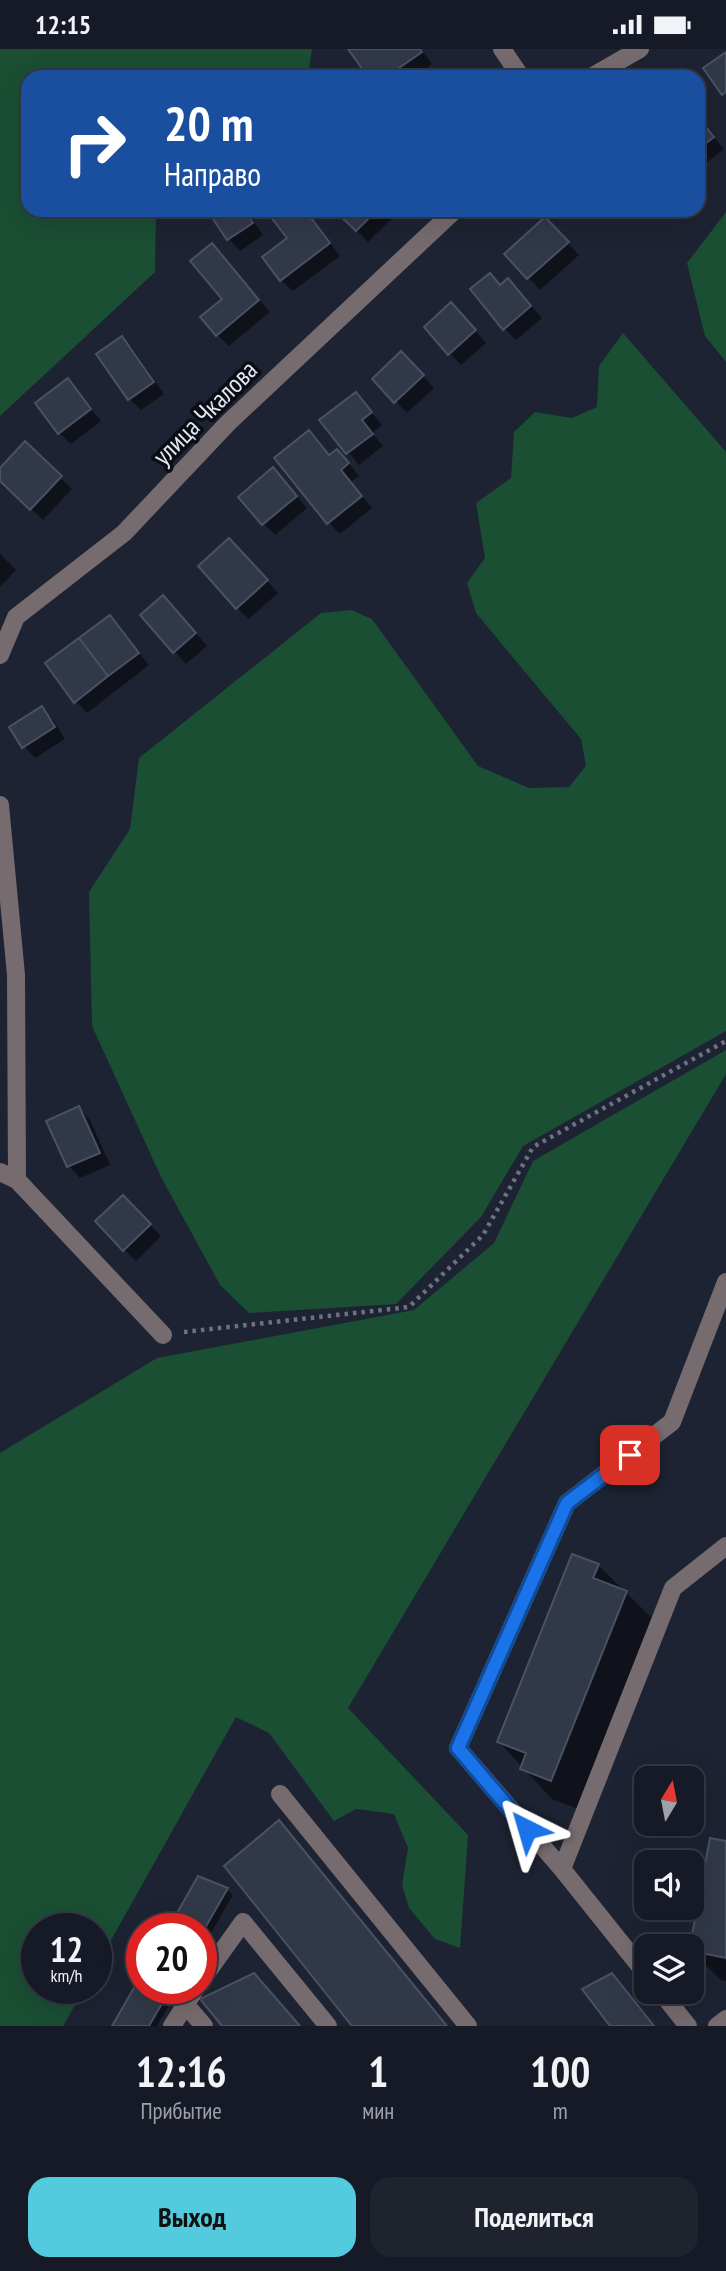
<!DOCTYPE html>
<html lang="ru">
<meta charset="utf-8">
<style>
body{margin:0;font-family:"PT Sans Narrow",sans-serif;background:#1f232e;color:#f1f3f6;height:100vh;display:flex;flex-direction:column;font-size:26px;white-space:nowrap}
*{box-sizing:border-box;margin:0}
p{font-size:23px;color:#9ea1a7}
.icon{flex:none;width:38px;height:38px;fill:none;stroke:currentColor;stroke-width:2;stroke-linecap:round;stroke-linejoin:round}
.map{position:relative;height:1977px;overflow:hidden}
.drawer{display:flex;flex-direction:column;background:#161a26;flex:1}
.drawer>*{flex:none}
.guide{position:absolute;left:21px;top:21px;width:684px;height:147px;border-radius:21px;box-shadow:0 7px 28px #0002,0 0 0 2px #353843;background:#1a4fa0;color:#fff;overflow:hidden}
.needle{width:46px;rotate:10deg}
.tools{position:absolute;left:634px;top:1717px;display:grid;gap:14px}
.tools a{display:grid;place-items:center;width:70px;height:70px;border-radius:14px;background:#161a26;box-shadow:0 7px 28px #0002,0 0 0 2px #353843;font-size:35px}
.speed{position:absolute;left:21px;top:1864px;display:flex;gap:14px;font-size:35px;font-weight:700;text-align:center}
.speed>*{display:grid;place-content:center;width:91px;height:91px;border-radius:50%;background:#161a26;box-shadow:0 7px 28px #0002,0 0 0 2px #353843;line-height:1}
.speed small{font-size:18px;font-weight:400}
.speed .limit{border:10px solid #d22;background:#fff;color:#111}
.pin{position:absolute;display:grid;place-items:center;width:60px;height:60px;color:#fff;margin:-30px;border-radius:14px;box-shadow:0 4px 10px #0006}
.me{position:absolute;width:77px;margin:-38px;rotate:320deg;stroke-linejoin:round;filter:drop-shadow(0 0 5px #0008)}
.turn{display:flex;align-items:center;gap:24px;height:147px;padding:0 28px;font-size:32px}
.turn .icon{width:91px;height:91px;stroke-width:2.5}
.turn b{display:block;font-size:49px;line-height:60px}
.eta{display:flex;justify-content:space-evenly;align-items:center;height:119px;text-align:center}
.eta b{font-size:42px;font-weight:800;line-height:49px}
.button{display:flex;gap:14px;margin-top:auto;padding:14px 28px}
.button a{flex:1;height:80px;border-radius:21px;background:#54cade;color:#111;font-size:28px;font-weight:800;line-height:80px;text-align:center}
.button a+a{background:#1f232e;color:#f1f3f6}
.status{display:flex;justify-content:space-between;align-items:center;height:49px;padding:0 35px;background:#161a26;direction:ltr}
.status svg{height:19px;fill:currentColor}
.map>svg:first-child{display:block}
.green{fill:#1a4f34}
.shadow{fill:#0007}
.building{fill:#313848;stroke:#4a5163;stroke-width:2}
.lines{fill:none;stroke-linecap:round;stroke-linejoin:round}
.path{stroke:#6c727f;stroke-width:4.5;stroke-dasharray:3.5 5;stroke-linecap:butt}
.minor{stroke:#766b6e;stroke-width:18}
.route-casing{stroke:#114b97;stroke-width:18}
.route{stroke:#1a73e8;stroke-width:12}
.labels{text-anchor:middle;stroke-width:7;stroke-linejoin:round;paint-order:stroke}
.street-label{font-size:26px;fill:#e3e8f2;stroke:#0a0d13}
</style>
<div class="status"><b>12:15</b><svg viewBox="0 0 49 12"><path d="M0 12V9h3v3zM5 12V6h3v6zM10 12V3h3v9zM15 12V0h3v12zM26 1h20v11H26zM47 4h2v5h-2z"/></svg></div>
<div class="map">
<svg width="726" height="1977" viewBox="0 0 726 1977">
<rect width="100%" height="100%" fill="#1d2332"/>
<path class="green" d="M0,0H312L308,28H202L196,25L192,28H28V161H156L155,223L0,367Z
M726,163V313L705,287L687,214Z
M623,284L726,403V982L523,1097L481,1168L396,1255L249,1264L220,1236L161,1128L92,977L89,843L130,780L139,709L321,564L351,561L372,570L478,717L529,739L569,738L586,717L581,690L476,564L467,534L485,509L476,454L511,429L514,383L535,363L572,369L597,358L599,317Z
M726,1001V1025L348,1659L468,1786L460,1899L435,1890L409,1859L402,1836L408,1799L394,1765L356,1760L334,1772L269,1684L236,1668L96,1918V1880H37V1939H85L63,1977H0V1404L157,1309L414,1261L494,1194L533,1112Z"/>
<path class="shadow" d="M350,0H421L432,15L414,28H370Z
M698,59L705,68L700,72L724,100L698,120Z
M209,161H246L263,186L240,202L229,190Z
M281,161H305L340,207L293,242L281,231L290,189Z
M336,161H400L368,193Z
M603,161H623L612,170Z
M557,182L579,206L540,241L507,205Z
M223,208L270,263L229,297L217,286L224,250Z
M508,231L542,269L516,291L504,279L501,237Z
M463,267L486,294L461,316L426,278Z
M122,289L133,300L164,345L141,361L130,350Z
M413,316L434,339L407,364L374,330Z
M68,332L101,372L71,395L59,384Z
M356,345L382,376L372,384L383,397L359,416L322,371Z
M308,383L330,407L348,413L359,427L351,433L372,459L340,485L328,473Z
M25,395L72,440L43,471L0,430V422Z
M284,432L307,459L275,486L264,475Z
M241,502L278,544L249,570L237,559Z
M0,505L16,521L0,538Z
M175,560L207,597L186,615L142,566Z
M110,568L149,616L87,664L76,653Z
M42,660L53,671L65,690L35,709L24,697Z
M79,1059L90,1071L110,1116L80,1129L69,1117L48,1072Z
M123,1148L161,1187L136,1212L97,1173Z
M598,1516L656,1573L581,1761L552,1750L499,1693Z
M726,1794V1932L721,1931L691,1902Z
M199,1829L227,1841L233,1846L201,1901Z
M142,1939H179L157,1977H114Z"/>
<path class="building" d="M348,0H420L422,3L386,28H368Z
M726,3V43L722,46L703,19Z
M698,68L714,88L698,100Z
M207,161H244L253,174L227,191Z
M278,161H305L330,194L280,232L262,208L287,189L270,167Z
M334,161H377L356,182Z
M545,168L569,193L527,230L504,205Z
M212,194L259,251L216,287L200,268L222,250L190,212Z
M490,224L500,236L508,229L531,257L503,281L470,240Z
M451,253L476,281L448,306L424,278Z
M122,287L154,333L128,351L96,305Z
M401,302L424,326L394,354L372,330Z
M68,329L91,360L58,385L35,354Z
M356,343L372,363L362,371L373,385L346,405L319,371Z
M309,381L329,406L337,400L349,414L341,421L362,447L327,475L274,409Z
M25,392L62,427L30,461L0,432V419Z
M273,418L297,447L262,476L238,448Z
M229,489L268,531L236,560L198,517Z
M163,546L196,584L173,604L140,566Z
M110,566L139,604L108,627L79,589Z
M79,589L108,627L74,654L45,614Z
M42,657L55,678L22,699L9,678Z
M79,1057L100,1104L67,1118L46,1072Z
M123,1146L151,1175L123,1202L95,1172Z
M572,1505L599,1515L593,1529L627,1542L551,1732L520,1720L526,1704L497,1693Z
M279,1771L447,1977H352L224,1817Z
M710,1789L726,1792V1909L691,1902L690,1897Z
M198,1827L228,1839L201,1886V1880H168Z
M254,1924L300,1977H222L200,1950Z
M612,1924L654,1977H610L582,1940Z
M142,1925V1939H171L149,1977H112Z"/>
<g class="lines">
<path class="path" d="M184,1283L409,1258L483,1186L533,1098L726,992"/>
<path class="minor" d="M502,0L521,28
M591,28L640,0
M0,606L16,568L124,484L228,374L455,161
M0,756L16,926L17,1131
M0,1123L17,1131L163,1286
M280,1745L468,1977
M562,1820L673,1539L726,1497
M646,1925L562,1820L458,1699L567,1454L672,1373L726,1233
M201,1932L243,1873L328,1977
M660,1942L688,1977
M185,1955L204,1977
M172,1977L196,1939
M717,1977L726,1970"/>
</g>
<g class="lines">
<g class="route-casing">
<path id="route" d="M527,1780L458,1699L567,1454L630,1406"/>
</g>
<use href="#route" class="route"/>
</g>
<g class="labels">
<g class="street-label">
<text transform="translate(205 364) rotate(-45)" y="9">улица Чкалова</text>
</g>
</g>
</svg>
<div class="tools">
<a><svg class="needle" viewBox="-14 -14 28 28"><path d="M0-13l5 13h-10z" fill="#e53935"/><path d="M0 13l5-13h-10z" fill="#9ea1a7"/></svg></a>
<a><svg class="icon" aria-label="sound" viewBox="0 0 24 24"><path d="M4 9h4l5-4v14l-5-4H4zM17 9q2 3 0 6"/></svg></a>
<a><svg class="icon" aria-label="layers" viewBox="0 0 24 24"><path d="M12 4l9 5-9 5-9-5zM3 14l9 5 9-5"/></svg></a>
</div>
<div class="speed"><div>12<small>km/h</small></div><div class="limit">20</div></div>
<div class="pin" style="left:630px;top:1406px;background:#d93025"><svg class="icon" aria-label="arrive" viewBox="0 0 24 24"><path d="M6 21V4h12l-3 4 3 4H6"/></svg></div>
<svg class="me" style="left:527px;top:1780px" viewBox="-20 -20 40 40"><path d="M0-17L14 15 0 8-14 15z" fill="#1a73e8" stroke="#fff" stroke-width="4"/></svg>
<div class="guide">
<div class="turn"><svg class="icon" aria-label="right" viewBox="0 0 24 24"><path d="M7 20v-9h11M14 6l5 5-5 5"/></svg><div><b>20 m</b>Направо</div></div>
</div>
</div>
<section class="drawer">
<div class="eta">
<div><b>12:16</b><p>Прибытие</p></div>
<div><b>1</b><p>мин</p></div>
<div><b>100</b><p>m</p></div>
</div>
<div class="button"><a>Выход</a><a>Поделиться</a></div>
</section>
